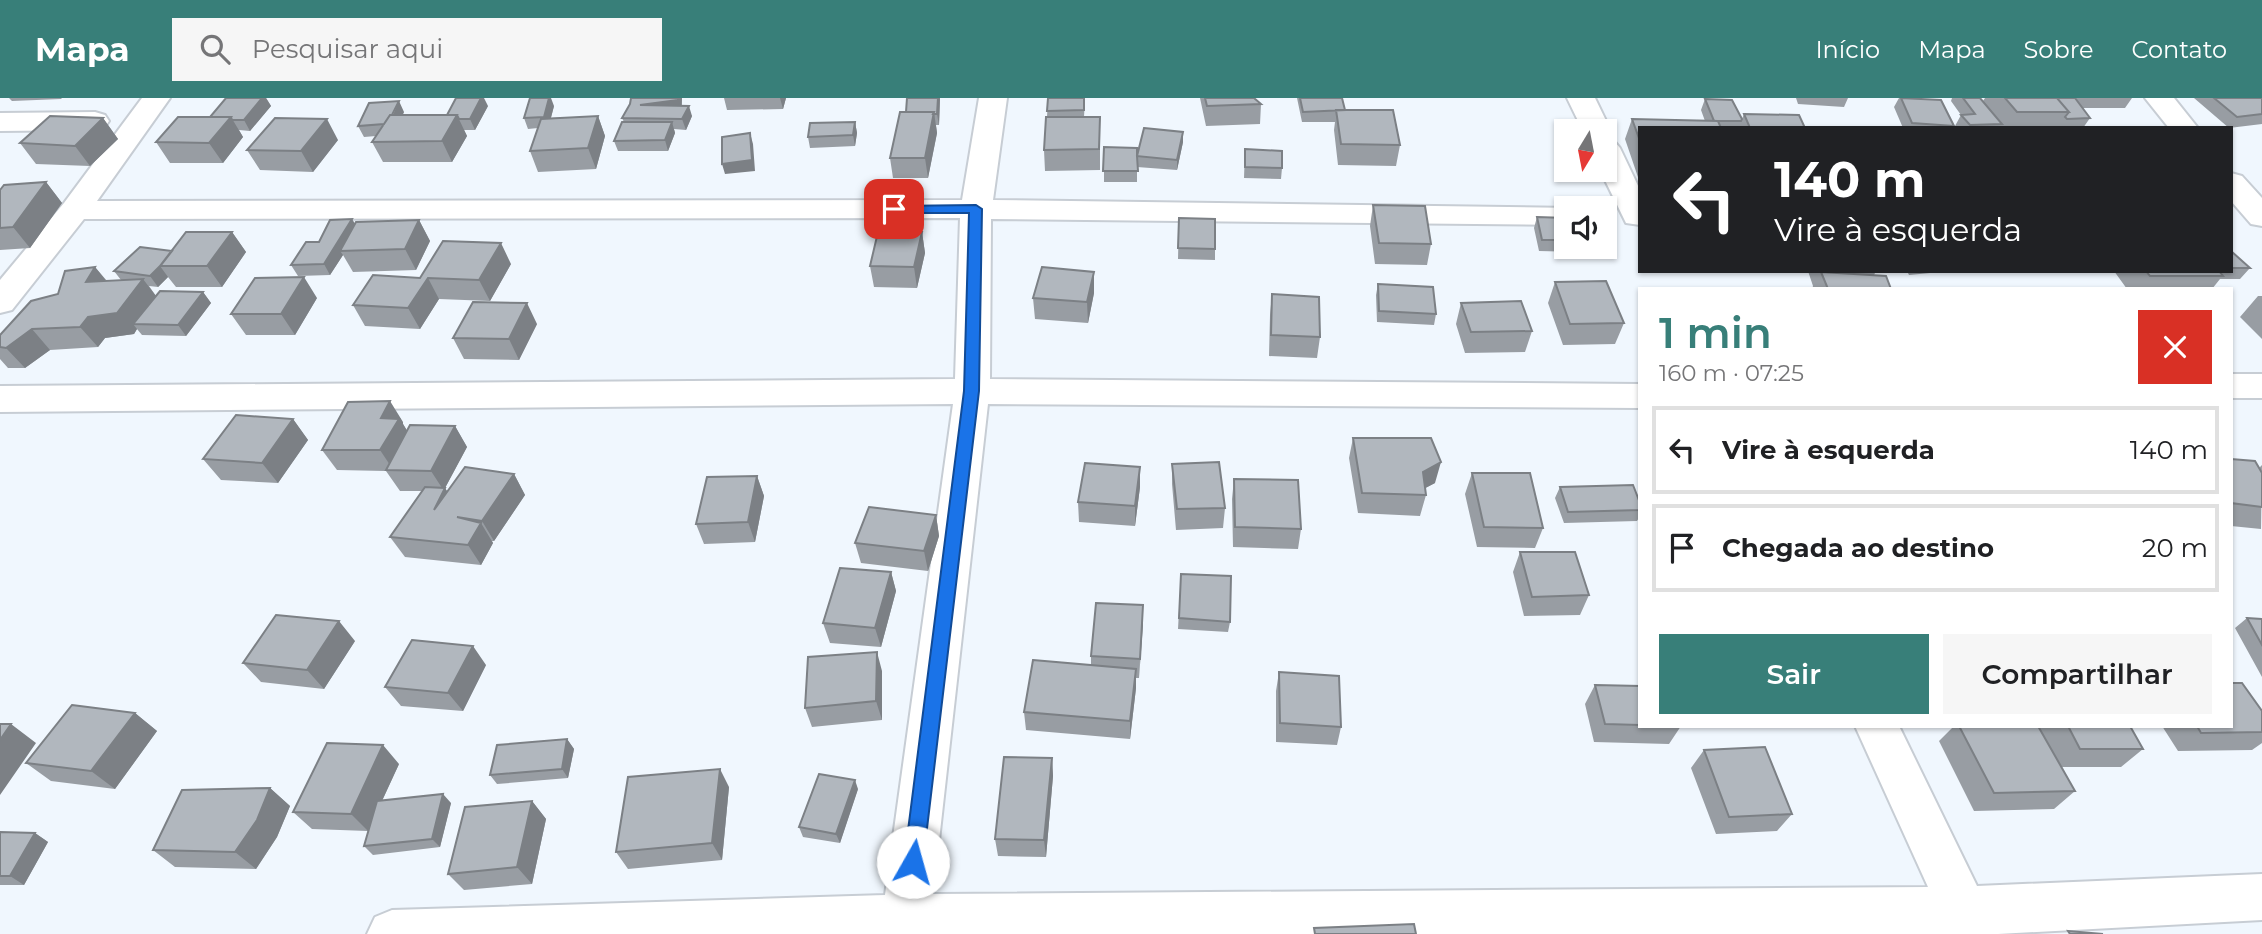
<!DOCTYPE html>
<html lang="pt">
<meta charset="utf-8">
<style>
body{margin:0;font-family:Montserrat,sans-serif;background:#f6f6f6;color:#202124;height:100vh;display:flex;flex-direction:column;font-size:26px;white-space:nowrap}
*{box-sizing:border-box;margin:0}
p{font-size:23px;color:#757577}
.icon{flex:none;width:38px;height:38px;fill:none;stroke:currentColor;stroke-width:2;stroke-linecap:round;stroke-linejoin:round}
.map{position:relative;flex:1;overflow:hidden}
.sheet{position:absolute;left:1638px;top:189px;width:595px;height:441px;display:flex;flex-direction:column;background:#fff;border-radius:0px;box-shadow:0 2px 5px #0004}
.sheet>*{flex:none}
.top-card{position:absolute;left:1638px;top:28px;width:595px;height:147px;border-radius:0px;box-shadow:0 2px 5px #0004;background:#202124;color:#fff;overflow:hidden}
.needle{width:46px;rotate:190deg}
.controls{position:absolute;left:1554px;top:21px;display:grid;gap:14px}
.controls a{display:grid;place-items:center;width:63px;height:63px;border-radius:0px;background:#fff;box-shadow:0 2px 5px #0004;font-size:35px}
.pin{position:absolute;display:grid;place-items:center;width:60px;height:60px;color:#fff;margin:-30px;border-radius:14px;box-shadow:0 4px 10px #0006}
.me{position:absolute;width:77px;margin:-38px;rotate:7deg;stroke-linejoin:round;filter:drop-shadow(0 0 5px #0008)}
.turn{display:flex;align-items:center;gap:24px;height:147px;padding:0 21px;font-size:32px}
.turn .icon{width:91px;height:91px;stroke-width:2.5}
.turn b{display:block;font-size:49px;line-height:60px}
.round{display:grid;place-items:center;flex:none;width:74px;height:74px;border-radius:0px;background:#f6f6f6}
.overview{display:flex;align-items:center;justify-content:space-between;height:119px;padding:0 21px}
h1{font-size:42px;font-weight:600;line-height:52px;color:#387f79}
.cta{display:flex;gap:14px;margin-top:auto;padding:14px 21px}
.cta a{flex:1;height:80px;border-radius:0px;background:#387f79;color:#fff;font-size:28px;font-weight:600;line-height:80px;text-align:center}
.cta a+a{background:#f6f6f6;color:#202124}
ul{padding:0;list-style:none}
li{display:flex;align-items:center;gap:21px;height:88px;margin:0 14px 10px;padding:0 7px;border:4px solid #e0e0e0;border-radius:0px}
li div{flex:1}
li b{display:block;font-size:26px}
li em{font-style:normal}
header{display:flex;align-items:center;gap:42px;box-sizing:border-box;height:98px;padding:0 35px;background:#387f79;color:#fff}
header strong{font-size:33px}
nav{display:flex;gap:38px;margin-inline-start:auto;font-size:24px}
.search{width:490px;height:63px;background:#f6f6f6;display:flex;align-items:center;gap:18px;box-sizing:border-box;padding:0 24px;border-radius:0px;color:#757577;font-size:26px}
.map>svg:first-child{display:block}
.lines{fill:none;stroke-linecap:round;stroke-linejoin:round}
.minor-casing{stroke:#c7cdd4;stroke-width:4}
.minor{fill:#fff;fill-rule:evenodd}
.wall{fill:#989da3}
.shaded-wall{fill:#7c8085}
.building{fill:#b1b7be;stroke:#7c8085;stroke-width:2}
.route{fill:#1a73e8;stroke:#114b97;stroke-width:2}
</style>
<header>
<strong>Mapa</strong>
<div class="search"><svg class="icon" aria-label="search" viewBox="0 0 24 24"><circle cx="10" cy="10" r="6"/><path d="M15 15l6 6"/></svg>Pesquisar aqui</div>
<nav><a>Início</a><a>Mapa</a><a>Sobre</a><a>Contato</a></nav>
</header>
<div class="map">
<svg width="2262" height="836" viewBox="0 0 2262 836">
<rect width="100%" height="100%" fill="#f0f7fe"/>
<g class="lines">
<g class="minor-casing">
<path id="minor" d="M142,0H170L97,103L962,102L979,0H1007L993,102L1573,110H1566V127L991,121L990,281L1640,286V310L988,306L933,796L1928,789L1855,628H1899L1977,788L2262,776V822L1998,836H367L375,819L392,812L885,797L953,306L0,314V288L955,281L960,120L84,121L12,212L0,215V182L64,105Z
M1567,0H1595L1611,33L1607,39L1605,40V33H1583Z
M2145,0H2174L2198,30H2169Z
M95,14L105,17L109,23L105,29L95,32L0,33V15Z
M1605,41L1615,44L1620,50L1640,92V127L1626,125L1600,72H1605Z
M2231,75L2242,78L2262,100V128L2251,126L2231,103Z
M2231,276H2262V300H2231Z"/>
</g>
<use href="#minor" class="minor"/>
</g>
<path class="wall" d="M9,0H62L61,1L12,3Z
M226,0H266L271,8L250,33L239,32L243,39L223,65H170L156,44L210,19Z
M631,0H682V8L692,18L686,32L674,31L675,35L668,53H618L614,43L624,24L622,20L630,6Z
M724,0H786L783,11L727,12Z
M940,0L939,27H936L937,35L928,80H893L890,60L906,14Z
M1048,0H1085L1084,19H1100V72L1045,73L1044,52L1047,19Z
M1200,0H1254L1261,6L1260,26L1206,28Z
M1297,0H1342L1345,12L1400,47L1396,68L1338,67L1334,32L1335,24H1302Z
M1796,0H1848L1844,9L1798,6Z
M1899,0H1919L1954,28L1953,30H1903L1894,9Z
M1952,0H1980L1983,3L1985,0H2132L2125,10H2082L2090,20L2083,30H1956L1955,28L1961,17L1951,3Z
M2194,0H2262V26L2229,30Z
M1705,1L1742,21L1744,16L1805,30H1640V85L1625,41L1632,21L1705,23L1701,12Z
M488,8L475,32H464L467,38L452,64H383L372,44L376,38L364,39L358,28L404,14L402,17H447Z
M554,8L551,20L598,18L605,38L596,71L538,74L530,53L538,30L528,31L524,20Z
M103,20L118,41L90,68L36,66L20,45Z
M855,24L857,35L855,48L810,50L808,39Z
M1183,34V44L1177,72L1137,69V84H1104V49L1137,58Z
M338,42L313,74L260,72L247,52Z
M1245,51L1282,70L1281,81L1244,80Z
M46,84L62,105L30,150L0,152V92Z
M1373,107L1431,146L1427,167L1375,166L1370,128Z
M1537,119L1566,120V149H1581L1579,154L1539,153L1534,130Z
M1179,120L1215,151V162L1178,161Z
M419,122L430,143L416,172L353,174L343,157L330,177L298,178L291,167L319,144L355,126Z
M232,134L246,154L222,189H176L168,179L158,189L149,188L156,198L203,194L211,205L186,238L142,237L137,231L134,236L105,240L98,249L50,252L25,270H8L0,261V237L95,169L107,183L121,182L114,173L172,153Z
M922,134L925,155L917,190L874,189L870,168Z
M2231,153L2250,170L2240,181H2220L2212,191H2127L2114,173H2231Z
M511,166L490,203L439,201L420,231L365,228L353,207L420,180Z
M1808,173H1876L1874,177L1891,191H1812L1813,188Z
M1907,173H1931L1930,175L1909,177Z
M1094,174V195L1088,225L1035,221L1033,200Z
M1555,184L1624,225L1615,246L1563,247L1548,205Z
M1378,186L1436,216L1434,227L1377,224L1376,197Z
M1272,196L1320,239L1317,260L1269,258L1270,217Z
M2258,198H2262V241L2240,219Z
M317,200L295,237H246L231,216Z
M1461,205L1532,233L1525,254L1465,255L1456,226Z
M537,226L519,262L464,261L453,240Z
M293,321L308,342L278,385L221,382L203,361Z
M403,324V326L407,333L455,328L467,349L445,390L447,393L514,376L525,397L494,443H492L493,445L481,467L405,459L390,439L422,393H400L386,373L337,372L322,352Z
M1353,340L1435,385L1425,390L1426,397L1420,418L1358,415L1349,360Z
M2231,361L2259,370L2262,367L2261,431L2231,428Z
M1172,366L1225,410L1223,430L1176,432L1172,386Z
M1472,375L1543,430L1535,450L1477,449L1465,396Z
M757,378L764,398L755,444L704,446L696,426Z
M1234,381L1301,431L1298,451L1233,449L1232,401Z
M1140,389L1135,428L1079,424L1078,404Z
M1560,389L1640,405V418L1637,423L1564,425L1555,400Z
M936,417L939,438L928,473L861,465L855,445Z
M1520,454L1589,497L1580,517L1524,518L1513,474Z
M891,474L896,493L881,549L830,545L823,525Z
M1181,476L1230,524L1228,534L1178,531Z
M1143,507L1139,580H1136V590L1130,641L1026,632L1024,614L1091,567V558Z
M2247,520L2262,521V579L2235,530Z
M355,543L324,591L261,584L243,565Z
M486,567L463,613L401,608L385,589Z
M882,573V622L812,629L805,610Z
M1279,574L1341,629L1337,647L1276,644V593Z
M1595,587L1640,588V628H1681L1669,646L1594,644L1585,606Z
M2262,613V645L2252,652L2178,653L2162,628H2231Z
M135,615L157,633L115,691L51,683L26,665Z
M1954,628H2130L2143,651L2121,669H2061L2075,693L2054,711L1974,713L1939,643Z
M567,641L574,651L568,680L497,686L490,677Z
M1704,652L1792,716L1777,733L1716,736L1691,670Z
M1052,660L1053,678L1046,759L998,758L995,741Z
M399,666L382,703L451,705L440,749L373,757L364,748L368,733L312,731L293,714Z
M729,689L722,762L628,771L616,754Z
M270,690L290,708L277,739L256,771L175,769L153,752Z
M858,691L840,745L803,739L799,729Z
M532,703L546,721L532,786L464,792L448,776Z
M0,734L35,735L48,744L24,787H0Z"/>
<path class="shaded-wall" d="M262,0H266L271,8L250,33L244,22Z
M481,0H484L488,8L475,32L470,21Z
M549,0H551L554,8L548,30L544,19Z
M678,0H682L681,13L640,7Z
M780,0H786L783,11Z
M938,0H940L939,27L937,16Z
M399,3L404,14L394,37L389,26Z
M689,8L692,18L686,32L682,21Z
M934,14L937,35L928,80L925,60Z
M457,17L467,38L452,64L442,43Z
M598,18L605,38L596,71L588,50Z
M231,19L243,39L223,65L209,45Z
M103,20L118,41L90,68L75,48Z
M327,21L338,42L313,74L301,53Z
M672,24L675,35L668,53L665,42Z
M855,24L857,35L855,48L853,37Z
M1183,34V44L1177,72V62Z
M750,35L753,46L755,73L725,76L722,66Z
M46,84L62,105L30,150L13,129Z
M352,121L359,132L340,153L343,157L330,177L324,166Z
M419,122L430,143L416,172L405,151Z
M232,134L246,154L222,189L207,168Z
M922,134L925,155L917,190L914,169Z
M501,145L511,166L490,203L479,182Z
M176,153L160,168L168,179L158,189L150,178Z
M95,169L112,190L86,184Z
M1094,174V195L1088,225L1087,204Z
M304,179L317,200L295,237L281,216Z
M428,180L439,201L420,231L408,210Z
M143,181L159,202L133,226L137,231L134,236L105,240L98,249L80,229L88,219Z
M203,194L211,205L186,238L178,227Z
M527,205L537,226L519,262L509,241Z
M32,231L50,252L25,270L6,250Z
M390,303L403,324V326L413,342L394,373L380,352L381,320Z
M293,321L308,342L278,385L262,365Z
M455,328L467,349L445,390L458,411L434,412L444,393L431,373Z
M1441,364L1435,385L1418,394L1423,374Z
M1140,369V389L1135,428V408Z
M514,376L525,397L494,443L482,423Z
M757,378L764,398L755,444L748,424Z
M936,417L939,438L928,473L924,453Z
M481,425L493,445L481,467L468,447Z
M891,474L896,493L881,549L875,530Z
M1143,507V527L1139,580L1140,561Z
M339,523L355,543L324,591L307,572Z
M473,548L486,567L463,613L448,595Z
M877,554L882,573V622L876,603Z
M1136,571V590L1130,641V623Z
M135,615L157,633L115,691L91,673Z
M11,626L36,645L0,697V642Z
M567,641L574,651L568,680L562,671Z
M383,647L399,666L368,733L351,716Z
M1052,660L1053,678L1046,759L1044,742Z
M720,671L729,689L722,762L712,745Z
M855,682L858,691L840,745L836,736Z
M270,690L290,708L277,739L256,771L235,754Z
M443,696L451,705L440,749L432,741Z
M532,703L546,721L532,786L517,769Z
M35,735L48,744L24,787L10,778Z"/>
<path class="building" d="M226,0H262L244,22H232L231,19H210Z
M456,0H481L470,21H459L457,17H447Z
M530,0H549L544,19L524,20Z
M631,0H678V2L640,7L689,8L682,21L622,20L630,6Z
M907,0H938L937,16H933L934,14H906Z
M1048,0H1084V12L1047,13Z
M1205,0H1254L1261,6L1207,8Z
M1300,0H1342L1345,12L1303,14Z
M1901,0L1941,2L1954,28L1912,25Z
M1963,0H1980L2002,26L1970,27L1961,17L1975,16Z
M2005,0H2057L2069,14H2017Z
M2057,0H2075L2090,20L2067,21L2065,19L2069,14Z
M2214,0H2262V16L2237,19Z
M1705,1L1732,2L1742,21L1741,23H1714Z
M399,3L392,17H390L384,26L358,28L369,5Z
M1336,12H1393L1400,47L1341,46Z
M900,14H934L925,60H890Z
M1744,16L1799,17L1805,30H1750Z
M390,17H457L442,43L372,44Z
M50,18L103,20L75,48L20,45Z
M598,18L588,50L530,53L541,21Z
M178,19H231L209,45L156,44Z
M1046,19H1100L1099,51L1044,52Z
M275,20L327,21L301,53L247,52Z
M1632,21L1718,23L1721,30H1640V43Z
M622,24H672L665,42L614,43Z
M855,24L853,37L808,39L810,25Z
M1144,30L1183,34L1177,62L1137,58L1138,73H1103L1104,49L1137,50V58Z
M750,35L752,62L722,66V39Z
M1245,51L1282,53V70L1245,69Z
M46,84L13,129L0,130V92L4,87Z
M1373,107L1425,108L1431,146L1379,145Z
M1537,119L1566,120V142H1542Z
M1179,120L1215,121V151L1178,150Z
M352,121L324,166L291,167L306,144H319L330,122Z
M419,122L405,151L340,153L356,124Z
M186,134H232L207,168H160Z
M878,134H922L914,169L870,168Z
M443,143L501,145L479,182L428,180L408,210L353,207L373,177L420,180Z
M140,149L172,153L161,167L150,178L114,173Z
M2231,153L2250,170H2231Z
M95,169L86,184L143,181L117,215L88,219L80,229L32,231L6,250L0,249V237L31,203L58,196L65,173Z
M1042,169L1094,174L1087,204L1033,200Z
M2146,173H2219L2223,178H2150Z
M1821,174L1886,178L1891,191H1828Z
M304,179L281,216H231L255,180Z
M1606,183L1624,225L1570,226L1555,184Z
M1378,186L1433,189L1436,216L1379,213Z
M160,193L203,194L178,227L133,226Z
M1272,196L1319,199L1320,239L1271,237Z
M1521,203L1532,233L1471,234L1461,205Z
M473,204L527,205L509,241L453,240Z
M390,303L381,320L399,321L380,352H322L348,304Z
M236,317L293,321L262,365L203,361Z
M410,327L455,328L431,373L386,372Z
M1353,340H1431L1441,364L1423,374L1426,397L1362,395Z
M2231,361L2255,363L2262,375V409L2231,405Z
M1219,364L1225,410L1177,411L1172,366Z
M1085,365L1140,369L1135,408L1078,404Z
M465,369L514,376L482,423L457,419L481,425L468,447L390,439L425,389L445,390L434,412Z
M1472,375H1530L1543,430L1484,429Z
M757,378L748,424L696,426L707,379Z
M1234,381L1298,382L1301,431L1235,429Z
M1633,387L1640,405V412L1568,414L1560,389Z
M869,409L936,417L924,453L855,445Z
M1520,454H1575L1589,497L1532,499Z
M840,470L891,474L875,530L823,525Z
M1181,476L1231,478L1230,524L1179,520Z
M1096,505L1143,507L1140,561L1091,558Z
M276,517L339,523L307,572L243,565Z
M2247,520L2262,521V547Z
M412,542L473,548L448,595L385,589Z
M877,554L876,603L805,610L808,559Z
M1033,562L1136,571L1130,623L1024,614Z
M1279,574L1339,578L1341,629L1280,625Z
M2231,585H2242L2262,613V634L2201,635L2197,628H2231Z
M1595,587L1640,588V627L1605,626Z
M72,607L135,615L91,673L26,665Z
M0,626H11L0,642Z
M1959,628H2038L2075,693L1994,695Z
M2068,628H2130L2143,651H2080Z
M567,641L562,671L490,677L497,647Z
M327,645L383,647L351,716L293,714Z
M1765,649L1792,716L1729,719L1704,652Z
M1004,659L1052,660L1044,742L995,741Z
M720,671L712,745L616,754L628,679Z
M819,676L855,682L836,736L799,729Z
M270,690L257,722L235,754L153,752L182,692Z
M443,696L432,741L364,748L377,703Z
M532,703L517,769L448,776L465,709Z
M0,734L35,735L10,778H0Z
M1414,826L1416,836H1315L1314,830Z
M2068,833L2103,836H2070Z"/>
<path class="route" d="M976,107L982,111L979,293L923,764L920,771L913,773L906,771L904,764L964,293L969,115H894L888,111L894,108Z"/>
</svg>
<div class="controls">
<a><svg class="needle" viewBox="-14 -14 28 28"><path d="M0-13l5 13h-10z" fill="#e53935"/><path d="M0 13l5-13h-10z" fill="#757577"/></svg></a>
<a><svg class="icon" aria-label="sound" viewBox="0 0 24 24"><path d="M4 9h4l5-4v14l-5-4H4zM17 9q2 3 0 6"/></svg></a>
</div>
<div class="pin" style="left:894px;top:111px;background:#d93025"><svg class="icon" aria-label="arrive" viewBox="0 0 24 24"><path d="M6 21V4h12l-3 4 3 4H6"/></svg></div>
<svg class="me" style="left:913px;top:764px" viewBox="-20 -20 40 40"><circle r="19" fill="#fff"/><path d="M0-13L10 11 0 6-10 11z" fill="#1a73e8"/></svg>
<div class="top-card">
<div class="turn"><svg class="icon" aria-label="left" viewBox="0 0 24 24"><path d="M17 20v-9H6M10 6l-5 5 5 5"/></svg><div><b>140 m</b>Vire à esquerda</div></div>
</div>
<section class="sheet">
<div class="overview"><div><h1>1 min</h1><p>160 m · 07:25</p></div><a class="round" style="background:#d93025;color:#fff"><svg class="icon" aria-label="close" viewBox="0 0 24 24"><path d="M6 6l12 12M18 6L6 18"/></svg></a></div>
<ul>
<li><svg class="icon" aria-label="left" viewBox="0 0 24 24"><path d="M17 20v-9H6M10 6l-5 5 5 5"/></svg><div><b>Vire à esquerda</b></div><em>140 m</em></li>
<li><svg class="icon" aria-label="arrive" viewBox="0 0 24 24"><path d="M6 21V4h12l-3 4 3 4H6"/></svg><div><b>Chegada ao destino</b></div><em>20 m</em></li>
</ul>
<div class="cta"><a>Sair</a><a>Compartilhar</a></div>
</section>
</div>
